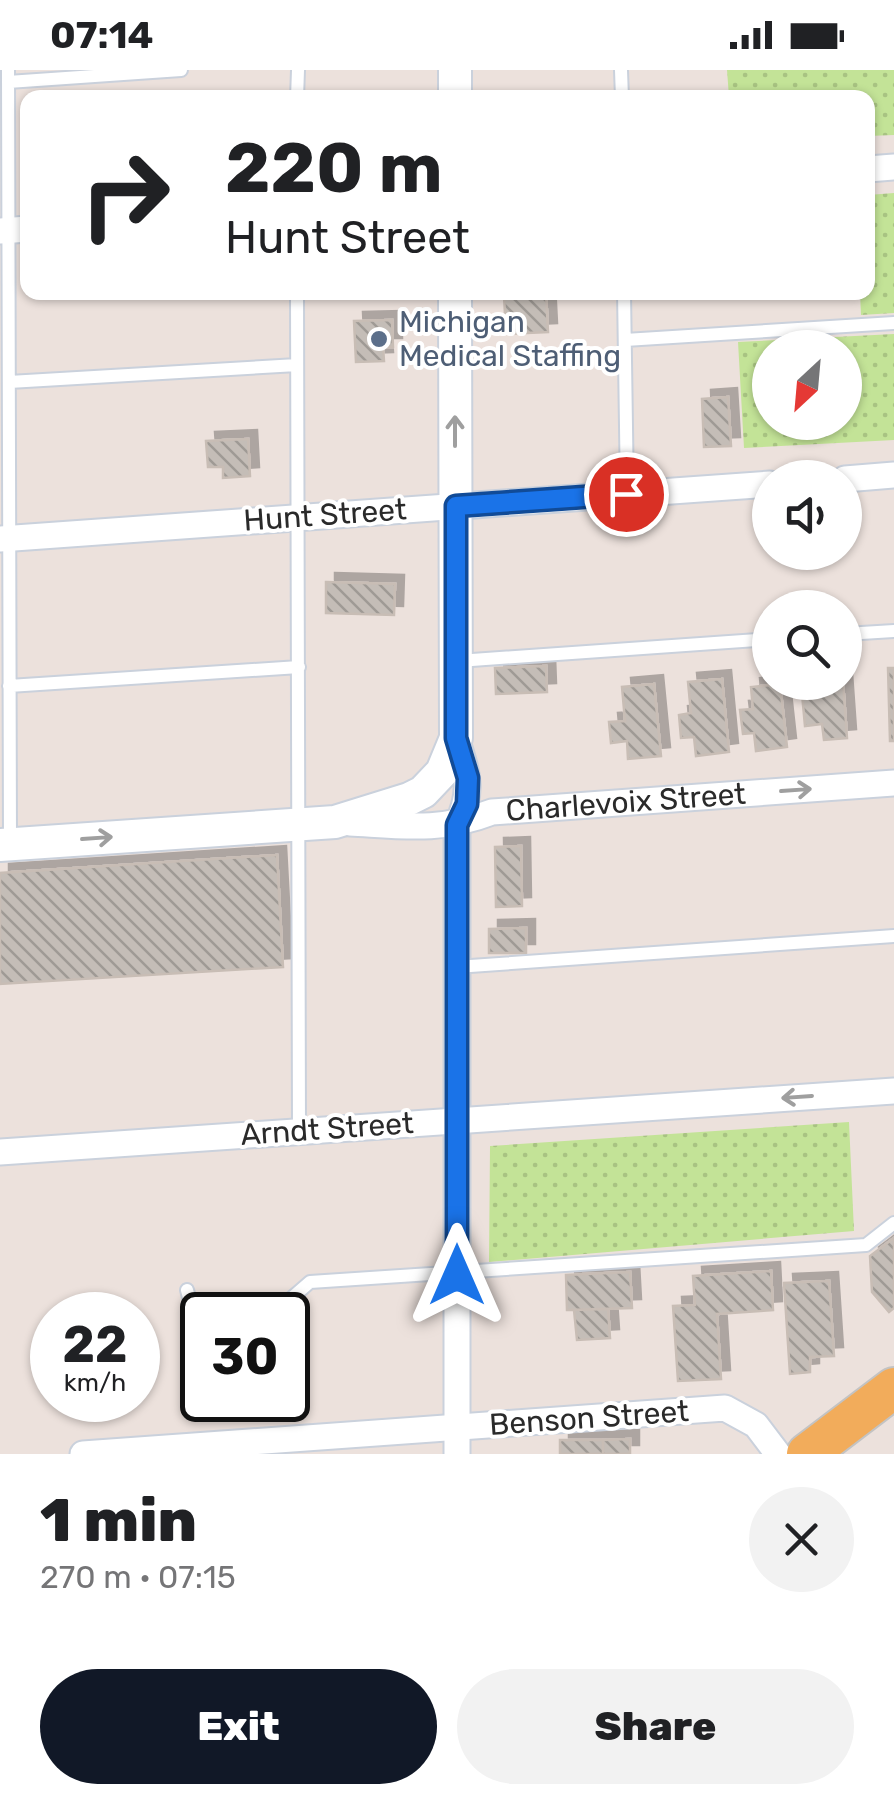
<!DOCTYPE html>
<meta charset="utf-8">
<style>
body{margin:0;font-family:Rubik,sans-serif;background:#f2f2f2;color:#202124;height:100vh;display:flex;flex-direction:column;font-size:38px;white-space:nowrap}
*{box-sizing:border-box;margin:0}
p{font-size:32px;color:#757577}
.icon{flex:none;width:55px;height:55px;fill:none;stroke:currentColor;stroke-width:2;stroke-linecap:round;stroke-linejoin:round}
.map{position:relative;height:1384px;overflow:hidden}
.sheet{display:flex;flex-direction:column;background:#fff;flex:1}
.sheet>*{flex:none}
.banner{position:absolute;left:20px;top:20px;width:855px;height:210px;border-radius:20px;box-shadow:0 2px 8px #0004;background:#fff;color:#202124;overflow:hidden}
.needle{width:65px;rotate:206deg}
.fabs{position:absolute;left:752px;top:260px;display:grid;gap:20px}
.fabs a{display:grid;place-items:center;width:110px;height:110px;border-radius:50%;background:#fff;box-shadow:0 2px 8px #0004;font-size:50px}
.speed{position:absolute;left:30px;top:1222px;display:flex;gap:20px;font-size:50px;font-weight:700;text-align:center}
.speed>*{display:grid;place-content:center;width:130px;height:130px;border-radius:50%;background:#fff;box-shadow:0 2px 8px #0004;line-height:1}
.speed small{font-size:25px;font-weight:400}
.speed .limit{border:5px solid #111;border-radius:15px;background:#fff;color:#111}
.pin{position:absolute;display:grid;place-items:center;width:85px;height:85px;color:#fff;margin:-42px;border:5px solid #fff;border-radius:50%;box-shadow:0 2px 10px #0007}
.me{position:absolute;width:110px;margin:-55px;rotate:0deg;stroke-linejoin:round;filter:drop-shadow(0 0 8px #0008)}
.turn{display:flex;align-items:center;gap:35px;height:210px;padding:0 40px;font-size:45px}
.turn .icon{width:130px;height:130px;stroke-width:2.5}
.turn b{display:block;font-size:70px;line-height:85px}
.round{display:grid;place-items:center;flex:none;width:105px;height:105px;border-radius:52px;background:#f2f2f2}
.head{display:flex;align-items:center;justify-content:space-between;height:170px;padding:0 40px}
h1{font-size:60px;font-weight:800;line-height:75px}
.button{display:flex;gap:20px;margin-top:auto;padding:20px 40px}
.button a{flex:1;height:115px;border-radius:60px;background:#111827;color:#fff;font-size:40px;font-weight:800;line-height:115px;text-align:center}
.button a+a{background:#f2f2f2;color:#202124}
.status{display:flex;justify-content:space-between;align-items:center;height:70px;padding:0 50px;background:#fff;direction:ltr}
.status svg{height:28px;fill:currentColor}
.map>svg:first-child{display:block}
.grass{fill:url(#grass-dots);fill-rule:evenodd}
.building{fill:url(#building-back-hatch);stroke:#c8bdb5;stroke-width:2.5;filter:url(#shadow)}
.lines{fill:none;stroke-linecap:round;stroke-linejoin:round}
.service-casing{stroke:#cad1dc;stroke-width:16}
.minor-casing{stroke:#cad1dc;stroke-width:29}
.tertiary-casing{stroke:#cad1dc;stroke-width:36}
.primary-casing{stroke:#c3c3c3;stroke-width:44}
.service{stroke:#fff;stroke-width:12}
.minor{stroke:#fff;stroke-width:25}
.tertiary{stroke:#fff;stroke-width:32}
.primary{stroke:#f2ac5b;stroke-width:40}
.oneway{stroke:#9f9f9f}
.route-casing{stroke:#114b97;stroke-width:25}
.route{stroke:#1a73e8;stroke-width:18}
.service-dot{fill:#5c6f8a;stroke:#fff;stroke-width:4}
.labels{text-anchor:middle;stroke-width:8;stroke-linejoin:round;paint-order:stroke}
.service-label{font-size:30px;fill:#4e5e75;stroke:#fff;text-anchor:start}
.street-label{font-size:30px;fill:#2a2a2a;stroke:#fff}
</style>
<div class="status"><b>07:14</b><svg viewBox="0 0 49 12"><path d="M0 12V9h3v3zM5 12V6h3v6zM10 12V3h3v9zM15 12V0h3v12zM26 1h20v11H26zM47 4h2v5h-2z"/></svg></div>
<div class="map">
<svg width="894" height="1384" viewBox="0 0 894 1384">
<defs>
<pattern id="grass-dots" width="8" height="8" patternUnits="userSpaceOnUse" patternTransform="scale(2.5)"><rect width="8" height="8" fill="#c3e397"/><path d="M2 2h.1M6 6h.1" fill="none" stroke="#a8c382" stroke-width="1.8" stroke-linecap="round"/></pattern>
<pattern id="building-back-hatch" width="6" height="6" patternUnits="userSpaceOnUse" patternTransform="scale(2.5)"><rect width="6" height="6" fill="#c4bdb7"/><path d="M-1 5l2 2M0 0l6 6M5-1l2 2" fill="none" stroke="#9f9a95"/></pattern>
<filter id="shadow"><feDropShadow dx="9" dy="-9" stdDeviation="0" flood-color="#0004"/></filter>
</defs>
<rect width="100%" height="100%" fill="#ece1dc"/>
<path class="grass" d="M727,0H894V65L868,66V28L729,27Z
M894,123V243L861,245L860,223L868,222V125Z
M894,264V370L744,378L738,272ZM770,278H845V352H770Z
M849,1052L854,1161L489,1192L490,1076Z"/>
<path class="building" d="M546,223L548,262L506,264L504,225Z
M392,250L393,277H383L384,291L356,292L354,251Z
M728,327L731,376L704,377L702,329Z
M248,369L250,406L223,408V397H208L206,371Z
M326,512L395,514L394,545L326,543Z
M546,596L547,622L496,624L495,598Z
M888,598H894V671H890Z
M722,609L729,682L696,686L694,667L681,668L679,645L691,643L688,612Z
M843,612L847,668L824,670L822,654L805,656L801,613Z
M654,614L661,686L628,689L627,671L611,673L609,652L625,651L622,617Z
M780,614L787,677L756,681L754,663L743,664L740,640L753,639L751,617Z
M521,776L522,836L496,837L495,777Z
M277,785L283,897L0,914V803Z
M526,858V883H489V859Z
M894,1168V1238L889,1242L872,1222L870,1186Z
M771,1201L773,1240L717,1244L721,1309L678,1311L673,1236L695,1235L693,1206Z
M630,1202L632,1238L567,1240L566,1205Z
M829,1211L834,1286L810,1287V1302L790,1304L784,1213Z
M608,1239L610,1268L577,1270L574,1240Z
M630,1369V1384H603V1370Z
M560,1370H603V1384H560Z"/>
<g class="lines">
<g class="service-casing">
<path id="service" d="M8,0L10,772
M621,0L622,28
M8,12L181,0
M297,28L298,0
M297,222L299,1061
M624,222L627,424
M625,270L894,253
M9,312L297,295
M845,564L894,561
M458,591L770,569
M9,616L299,597
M456,897L894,866
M187,1220L196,1255L202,1259
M272,1245L310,1212L866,1175L894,1153"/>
</g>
<g class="minor-casing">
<g id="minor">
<path d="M868,99L894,97"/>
<path d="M0,161L28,159"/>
<path d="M845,409L894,405"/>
<path d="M0,469L770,414"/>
<path d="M456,668C467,704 474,720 457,755V1384"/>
<path id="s1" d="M350,753C404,756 440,762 492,742L894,713"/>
<path d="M0,1082L894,1021"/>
<path d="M83,1384L725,1338L756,1355L778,1384"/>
</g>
</g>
<g class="tertiary-casing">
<path id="tertiary" d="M455,28V0
M0,775L335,752L409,729L423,722L442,702L456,668L455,222"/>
</g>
<g class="primary-casing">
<path id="primary" d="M807,1384L894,1318"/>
</g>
<use href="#service" class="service"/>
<use href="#minor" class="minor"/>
<use href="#tertiary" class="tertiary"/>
<use href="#primary" class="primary"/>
</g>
<defs><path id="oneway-shaft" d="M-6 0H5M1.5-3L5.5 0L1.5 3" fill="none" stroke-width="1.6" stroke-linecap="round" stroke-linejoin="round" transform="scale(2.5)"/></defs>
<g class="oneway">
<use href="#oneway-shaft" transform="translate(455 361) rotate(-90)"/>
<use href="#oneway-shaft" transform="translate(796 720) rotate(-4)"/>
<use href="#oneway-shaft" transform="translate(97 768) rotate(-4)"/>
<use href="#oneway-shaft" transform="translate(797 1027) rotate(176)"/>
</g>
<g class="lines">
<g class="route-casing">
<path id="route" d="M457,1205V755L467,734L468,708L456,668V436L626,424"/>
</g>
<use href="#route" class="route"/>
</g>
<circle class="service-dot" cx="379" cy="269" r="10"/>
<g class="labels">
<g class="service-label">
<text x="399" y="262">Michigan<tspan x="399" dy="34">Medical Staffing</tspan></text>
</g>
<g class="street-label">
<text transform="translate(325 445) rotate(-4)" y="10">Hunt Street</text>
<text dy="10" stroke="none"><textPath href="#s1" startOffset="278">Charlevoix Street</textPath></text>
<text transform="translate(327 1059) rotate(-4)" y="10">Arndt Street</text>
<text transform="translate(589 1348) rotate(-4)" y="10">Benson Street</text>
</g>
</g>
</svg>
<div class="fabs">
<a><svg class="needle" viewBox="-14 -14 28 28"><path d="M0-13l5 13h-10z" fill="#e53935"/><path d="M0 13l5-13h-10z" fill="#757577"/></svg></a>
<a><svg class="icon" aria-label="sound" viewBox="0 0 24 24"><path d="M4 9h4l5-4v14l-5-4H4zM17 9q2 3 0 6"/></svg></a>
<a><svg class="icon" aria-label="search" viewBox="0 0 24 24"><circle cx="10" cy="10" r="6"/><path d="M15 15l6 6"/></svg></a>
</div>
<div class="speed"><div>22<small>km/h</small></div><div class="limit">30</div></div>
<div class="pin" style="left:626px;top:424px;background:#d93025"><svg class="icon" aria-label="arrive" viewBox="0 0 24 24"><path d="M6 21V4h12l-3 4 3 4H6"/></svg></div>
<svg class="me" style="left:457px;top:1205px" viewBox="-20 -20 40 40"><path d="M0-17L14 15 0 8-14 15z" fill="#1a73e8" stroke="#fff" stroke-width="4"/></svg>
<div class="banner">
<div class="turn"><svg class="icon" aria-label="right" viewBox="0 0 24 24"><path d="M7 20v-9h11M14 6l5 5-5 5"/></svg><div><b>220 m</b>Hunt Street</div></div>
</div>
</div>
<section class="sheet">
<div class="head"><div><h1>1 min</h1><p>270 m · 07:15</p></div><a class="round"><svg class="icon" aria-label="close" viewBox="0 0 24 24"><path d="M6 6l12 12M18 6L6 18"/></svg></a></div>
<div class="button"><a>Exit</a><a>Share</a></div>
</section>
